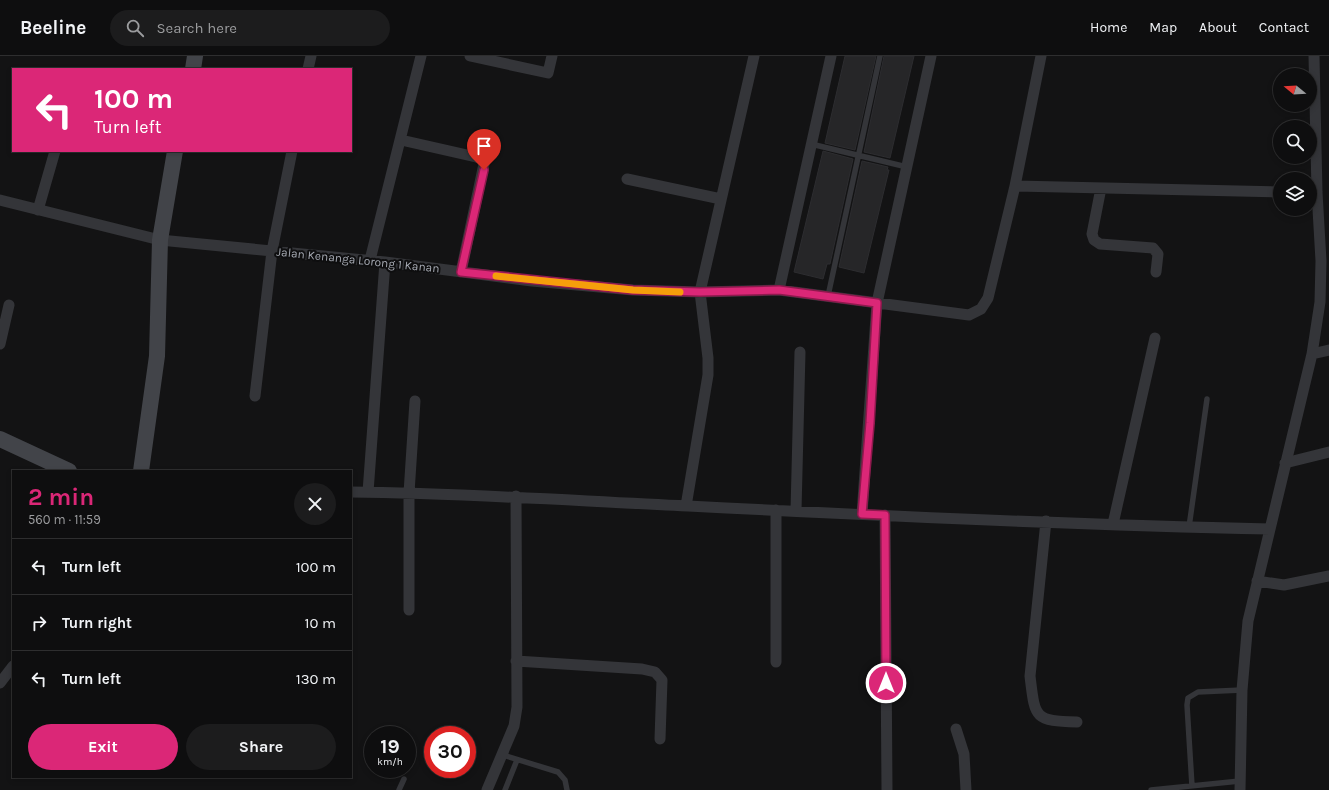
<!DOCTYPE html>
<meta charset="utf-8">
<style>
body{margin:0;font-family:Karla,sans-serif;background:#1c1c1d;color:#f1f3f6;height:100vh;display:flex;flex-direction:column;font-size:15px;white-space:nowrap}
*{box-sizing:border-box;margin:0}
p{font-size:13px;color:#9b9c9e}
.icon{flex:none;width:22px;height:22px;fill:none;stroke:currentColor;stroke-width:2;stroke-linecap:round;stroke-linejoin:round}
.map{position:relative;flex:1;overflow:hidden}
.side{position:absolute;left:12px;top:414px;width:340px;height:308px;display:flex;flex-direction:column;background:#0e0e0f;border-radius:0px;box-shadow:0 2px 6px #0003,0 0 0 1px #2e2e2f}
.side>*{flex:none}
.top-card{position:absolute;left:12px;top:12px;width:340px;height:84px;border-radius:0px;box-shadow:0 2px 6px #0003,0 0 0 1px #2e2e2f;background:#db2777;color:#fff;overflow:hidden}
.needle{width:26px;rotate:288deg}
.buttons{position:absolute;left:1273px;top:12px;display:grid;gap:8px}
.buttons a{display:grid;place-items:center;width:44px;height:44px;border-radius:50%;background:#0e0e0f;box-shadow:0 2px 6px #0003,0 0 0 1px #2e2e2f;font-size:20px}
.speed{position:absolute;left:364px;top:670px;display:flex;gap:8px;font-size:20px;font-weight:700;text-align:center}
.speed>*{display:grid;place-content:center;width:52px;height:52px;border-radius:50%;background:#0e0e0f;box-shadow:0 2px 6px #0003,0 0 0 1px #2e2e2f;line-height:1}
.speed small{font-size:10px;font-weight:400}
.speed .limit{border:6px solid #d22;background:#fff;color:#111}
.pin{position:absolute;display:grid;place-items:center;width:34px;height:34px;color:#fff;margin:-41px -17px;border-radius:50% 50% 50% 0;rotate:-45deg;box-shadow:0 0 4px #0007}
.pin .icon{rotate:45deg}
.me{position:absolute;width:44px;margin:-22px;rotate:0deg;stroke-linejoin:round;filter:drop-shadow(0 0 3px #0008)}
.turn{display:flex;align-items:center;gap:14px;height:84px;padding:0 16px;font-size:18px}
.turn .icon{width:52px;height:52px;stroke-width:2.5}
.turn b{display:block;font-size:28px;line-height:34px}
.round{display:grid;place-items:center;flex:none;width:42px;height:42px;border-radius:21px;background:#1c1c1d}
.summary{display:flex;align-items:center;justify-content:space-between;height:68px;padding:0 16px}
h1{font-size:24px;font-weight:700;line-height:30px;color:#db2777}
.cta{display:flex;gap:8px;margin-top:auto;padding:8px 16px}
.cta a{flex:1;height:46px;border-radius:24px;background:#db2777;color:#fff;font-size:16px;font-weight:700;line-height:46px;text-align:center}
.cta a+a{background:#1c1c1d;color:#f1f3f6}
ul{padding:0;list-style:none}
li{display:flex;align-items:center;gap:12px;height:56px;padding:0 16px;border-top:1px solid #2e2e2f}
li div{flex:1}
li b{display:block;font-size:15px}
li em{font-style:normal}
header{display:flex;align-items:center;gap:24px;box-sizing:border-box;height:56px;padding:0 20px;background:#0e0e0f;border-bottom:1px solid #2e2e2f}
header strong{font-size:19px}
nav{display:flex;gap:22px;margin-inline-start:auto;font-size:14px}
.search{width:280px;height:36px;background:#1c1c1d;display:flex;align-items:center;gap:10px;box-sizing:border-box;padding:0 14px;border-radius:22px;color:#9b9c9e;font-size:15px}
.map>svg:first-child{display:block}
.building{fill:#262628;stroke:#2d2d30}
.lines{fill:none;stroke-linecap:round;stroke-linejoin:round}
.lane{stroke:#343539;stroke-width:5.5}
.street{stroke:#343539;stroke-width:11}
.secondary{stroke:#424449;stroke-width:16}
.route-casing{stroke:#8e194d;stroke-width:10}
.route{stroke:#db2777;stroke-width:7}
.slow{stroke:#f59e0b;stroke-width:7}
.labels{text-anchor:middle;stroke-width:4;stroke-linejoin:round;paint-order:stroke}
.street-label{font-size:12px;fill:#a6aab3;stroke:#0e0e0f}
</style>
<header>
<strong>Beeline</strong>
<div class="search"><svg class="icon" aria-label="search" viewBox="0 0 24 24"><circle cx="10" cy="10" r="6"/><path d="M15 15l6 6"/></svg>Search here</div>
<nav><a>Home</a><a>Map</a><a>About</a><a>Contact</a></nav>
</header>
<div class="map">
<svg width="1329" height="734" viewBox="0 0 1329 734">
<rect width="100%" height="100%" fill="#131314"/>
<path class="building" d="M845,0H876L855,94L825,87Z
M884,0H914L890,102L864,96Z
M823,95L853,103L830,208H827L823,223L794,216Z
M862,105L888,111L887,114H889L864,217L839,211Z"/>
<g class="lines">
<path class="lane" d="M811,88L907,111
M828,240L880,0
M1189,471L1207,343
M503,699L558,716L565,724L567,734
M1192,730L1187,649L1188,642L1198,636L1242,634
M399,734L404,723
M505,734L517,704
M1151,734L1240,725"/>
<path class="street" d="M470,0L548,17L552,0
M308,13L311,0
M401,84L476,101L481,103L484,108L461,216
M627,123L721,143
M1015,130L1280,136
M1101,132L1092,178L1094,184L1100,188L1153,192L1158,198L1156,216
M0,144L160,184L385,206L532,225L633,234L700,236L779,234L969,259L981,253L988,242L1015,130L1041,0
M38,154L55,95
M370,204L421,0
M779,234L831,0
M0,288L9,249
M1312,298L1329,294
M255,340L272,195L292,95
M1285,407L1329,396
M351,436C464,437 576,445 688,450C881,460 1076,469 1270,473
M368,436L385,206
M686,450L708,319V302L700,236L754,0
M776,454V606
M796,455L800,296
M862,458L877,247L931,0
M885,459L887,734
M1046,465L1030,620C1035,662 1034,665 1077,666
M1113,468L1155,282
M1257,525L1284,529L1329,520
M409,554V437L415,345
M516,605L642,613L655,616L662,624L660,683
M0,627L13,610
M956,673L964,698L966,734
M487,734L514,670L517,651L516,440
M1240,734L1242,634L1248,565L1312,298L1320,246L1321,205L1317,136L1314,0"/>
<path class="secondary" d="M193,13L195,0
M0,383L69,415
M141,415L157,300L160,184L175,95"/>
</g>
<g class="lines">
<g class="route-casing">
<path id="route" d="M484,114L461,216L633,234L700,236L779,234L877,247L870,367L862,458L885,459L886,627"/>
</g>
<use href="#route" class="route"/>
<path class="slow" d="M496,220L633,234L680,236"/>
</g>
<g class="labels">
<g class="street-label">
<text transform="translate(358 204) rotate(6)" y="4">Jalan Kenanga Lorong 1 Kanan</text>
</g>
</g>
</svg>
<div class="buttons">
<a><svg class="needle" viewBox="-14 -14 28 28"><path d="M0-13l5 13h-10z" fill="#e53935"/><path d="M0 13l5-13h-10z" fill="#9b9c9e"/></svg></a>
<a><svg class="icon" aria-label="search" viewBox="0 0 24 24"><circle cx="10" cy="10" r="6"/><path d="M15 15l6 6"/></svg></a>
<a><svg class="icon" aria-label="layers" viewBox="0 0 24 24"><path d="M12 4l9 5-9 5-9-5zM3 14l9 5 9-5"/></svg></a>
</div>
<div class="speed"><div>19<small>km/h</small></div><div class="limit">30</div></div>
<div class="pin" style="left:484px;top:114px;background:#d93025"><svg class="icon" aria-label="arrive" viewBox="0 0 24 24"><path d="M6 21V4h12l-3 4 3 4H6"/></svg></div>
<svg class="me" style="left:886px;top:627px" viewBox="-20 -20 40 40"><circle r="17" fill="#db2777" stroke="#fff" stroke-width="3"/><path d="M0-11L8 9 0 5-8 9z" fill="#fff"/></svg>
<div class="top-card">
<div class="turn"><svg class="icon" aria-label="left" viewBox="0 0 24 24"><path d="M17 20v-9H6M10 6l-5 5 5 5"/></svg><div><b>100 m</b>Turn left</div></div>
</div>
<section class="side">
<div class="summary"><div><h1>2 min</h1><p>560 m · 11:59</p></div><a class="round"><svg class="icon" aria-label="close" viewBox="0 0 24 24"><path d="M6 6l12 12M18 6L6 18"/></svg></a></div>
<ul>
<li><svg class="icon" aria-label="left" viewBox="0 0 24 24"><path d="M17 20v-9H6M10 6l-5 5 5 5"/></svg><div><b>Turn left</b></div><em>100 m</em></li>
<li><svg class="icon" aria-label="right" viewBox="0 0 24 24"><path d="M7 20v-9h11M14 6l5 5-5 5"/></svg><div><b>Turn right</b></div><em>10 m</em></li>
<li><svg class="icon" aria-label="left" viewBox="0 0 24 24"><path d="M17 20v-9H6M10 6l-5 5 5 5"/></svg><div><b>Turn left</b></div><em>130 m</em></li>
</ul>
<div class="cta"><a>Exit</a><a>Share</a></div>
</section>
</div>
